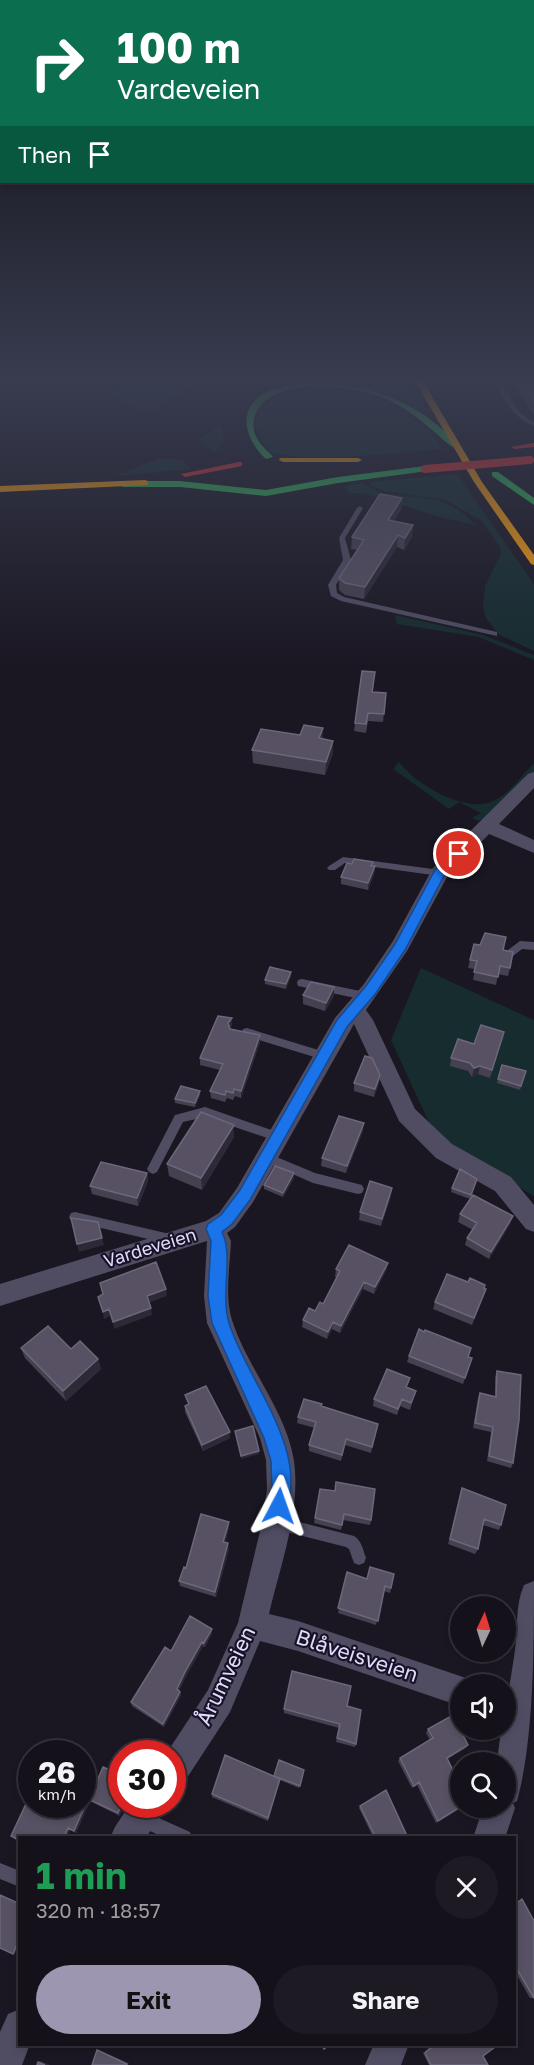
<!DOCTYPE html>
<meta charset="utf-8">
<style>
body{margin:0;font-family:"Golos Text",sans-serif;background:#1d1a23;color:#f1f3f6;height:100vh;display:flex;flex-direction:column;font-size:22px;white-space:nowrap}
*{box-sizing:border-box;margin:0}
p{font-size:20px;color:#9d9da2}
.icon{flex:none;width:33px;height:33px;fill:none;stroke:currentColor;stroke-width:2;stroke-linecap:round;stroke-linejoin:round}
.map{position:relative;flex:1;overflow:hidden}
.sheet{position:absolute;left:18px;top:1836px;width:498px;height:210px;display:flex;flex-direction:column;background:#14111a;border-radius:0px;box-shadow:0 3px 9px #0003,0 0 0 2px #333139}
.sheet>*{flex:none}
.banner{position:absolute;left:0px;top:0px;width:534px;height:183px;box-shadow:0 3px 9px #0003,0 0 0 2px #333139;background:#0b6e4f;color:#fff;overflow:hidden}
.needle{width:39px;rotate:4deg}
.buttons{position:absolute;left:450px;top:1596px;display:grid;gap:12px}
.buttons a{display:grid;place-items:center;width:66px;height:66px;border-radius:50%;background:#14111a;box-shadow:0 3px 9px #0003,0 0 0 2px #333139;font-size:30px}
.speed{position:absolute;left:18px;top:1740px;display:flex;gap:12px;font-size:30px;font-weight:700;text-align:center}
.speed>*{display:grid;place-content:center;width:78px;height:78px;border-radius:50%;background:#14111a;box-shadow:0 3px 9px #0003,0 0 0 2px #333139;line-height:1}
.speed small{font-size:15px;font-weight:400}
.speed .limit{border:9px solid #d22;background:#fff;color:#111}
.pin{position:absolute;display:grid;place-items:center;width:51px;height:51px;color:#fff;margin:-26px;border:3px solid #fff;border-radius:50%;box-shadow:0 2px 6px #0007}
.me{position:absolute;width:66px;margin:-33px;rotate:4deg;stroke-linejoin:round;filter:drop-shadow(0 0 4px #0008)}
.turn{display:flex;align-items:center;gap:21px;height:126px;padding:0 18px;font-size:27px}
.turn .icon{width:78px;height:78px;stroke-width:2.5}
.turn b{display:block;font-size:42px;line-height:51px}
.then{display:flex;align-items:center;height:57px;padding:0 18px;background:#0003;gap:12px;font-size:22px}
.round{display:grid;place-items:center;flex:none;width:63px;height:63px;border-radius:32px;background:#1d1a23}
.summary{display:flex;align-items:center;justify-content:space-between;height:102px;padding:0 18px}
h1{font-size:36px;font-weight:700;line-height:45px;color:#1e9e55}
.cta{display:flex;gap:12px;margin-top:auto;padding:12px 18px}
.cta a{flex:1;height:69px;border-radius:36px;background:#9c96b0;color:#111;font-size:24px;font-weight:700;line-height:69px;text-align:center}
.cta a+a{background:#1d1a23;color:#f1f3f6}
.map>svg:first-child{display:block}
.green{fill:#162c2f}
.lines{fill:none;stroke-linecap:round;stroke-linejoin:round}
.lane{fill:#504d63;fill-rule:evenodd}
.street{fill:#504d63;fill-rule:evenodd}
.fast{fill:#30b455;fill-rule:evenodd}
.slow{fill:#ff9f0a;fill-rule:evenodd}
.jam{fill:#e5322d;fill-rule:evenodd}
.jam-bridge{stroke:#e5322d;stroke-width:8}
.wall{fill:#464151}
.shaded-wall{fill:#2d2936}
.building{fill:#575163;stroke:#6c677b;stroke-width:1.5}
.route{fill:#1a73e8;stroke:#114b97;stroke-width:1.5}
.labels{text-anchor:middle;stroke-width:4.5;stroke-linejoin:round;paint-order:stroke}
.street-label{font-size:18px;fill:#e2dbfc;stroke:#181227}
.near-street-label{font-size:21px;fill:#e2dbfc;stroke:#181227}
</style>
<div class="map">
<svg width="534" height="2065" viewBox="0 0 534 2065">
<rect width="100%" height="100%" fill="#1a1722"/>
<path class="green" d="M127,376H207L152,412L110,397L119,381Z
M304,376H409L430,420L402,400L286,384Z
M328,386L389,401L431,433L442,449C413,451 286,466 268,449C264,445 256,430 255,425C255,421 257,415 257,411L278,395Z
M221,425L224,440L215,453L199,439Z
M160,458L182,460L191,469L114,476Z
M457,474L534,584V651L498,634L486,618L483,607L485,586L501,554L500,547L481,520L445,500L384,491L372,486L368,482Z
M364,483C376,498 417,495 436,500C452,505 464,512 475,525L440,517L362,493H349L345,486Z
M395,615L483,635L534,655V660L479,637L397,624Z
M399,762C415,784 466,814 493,801C509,794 522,775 534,763V773L483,819L478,821L472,818L481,813L459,802L449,809L393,769Z
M421,968L534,1020V1196L437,1140L391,1040Z"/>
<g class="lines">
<path class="lane" d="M493,376H497L500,379L534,376V378L502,382C510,398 517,414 534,422V426C514,419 499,395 493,376Z
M360,506L363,508L345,538L351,560L336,585L337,593L344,597L497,632V636L341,601L331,596L328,585L343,560L339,538L357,508Z
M343,857L440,870L445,873L440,876L345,863L335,870H329L327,868L329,866Z
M520,941L534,942V950L522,949L513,956H505L504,953Z
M302,979L365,992L370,996L365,1000L298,986L297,983L298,980Z
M247,1028L328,1053L329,1056L328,1059L324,1060L243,1035L242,1032L243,1029Z
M205,1107L283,1134L285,1137L283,1140L279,1142L205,1117L183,1122L157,1172L153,1174L149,1172L147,1169L175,1115Z
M267,1153L315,1173L362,1185L364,1189L362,1193L358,1194L313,1183L263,1161L261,1158L263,1155Z
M75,1212L170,1234L174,1235L176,1239L174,1243L170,1244L75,1222L71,1221L69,1217L71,1213Z
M276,1516L354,1536C362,1541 363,1550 366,1558L364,1563L359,1565L354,1563L349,1549L346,1547L271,1528L269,1523L271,1518Z
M143,1811L190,1832L192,1838H165L137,1825L135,1819L137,1813Z
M0,1863L20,1871V1887L0,1879Z"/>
<path class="street" d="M534,772V788L499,824L534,840V853L489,834L447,877L407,951L366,1010L373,1020L415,1109L452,1144L511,1177L534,1205V1232L526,1229L495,1191L436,1158L399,1121L354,1024L253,1202L235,1227L227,1233L231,1241C230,1267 224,1298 233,1323C248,1368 287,1413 294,1461C301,1511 280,1566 269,1614L298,1621L460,1676L471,1680L472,1684H460V1706L298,1651L260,1641L230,1712L183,1784L172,1789V1754H166L208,1690L238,1623L262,1523L267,1489L266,1460L260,1438L207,1323L204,1296L207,1241L0,1306V1284L206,1221L219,1213L237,1188L335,1018L364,984L393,941L433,868L528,774Z
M534,1581C534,1647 534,1740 517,1801L513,1803L515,1808L505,1838H473L483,1808H506V1762H497L501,1730H506C506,1700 511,1679 515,1650C518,1628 515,1605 524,1585Z
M130,1804H166L146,1838H110L115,1827Z
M20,2009V2044H30L22,2065H0V2032L8,2014Z
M374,2044H409L401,2065H365Z"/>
<path class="fast" d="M321,383C377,386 420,404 459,445L452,447C429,427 405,405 376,395C345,385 272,378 256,413C252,422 253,432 258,440C262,447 268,451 273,457L266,459C245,440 236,409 265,393C282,384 302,384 321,383Z
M425,466L429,469L428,471L338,483L266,496L180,487H123L119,484L123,481H180L266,490L338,477Z
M492,472H498L534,498V505L492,476Z"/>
<path class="slow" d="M412,376H420L482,482L534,555V565L531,564L474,482Z
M280,458H358L362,460L358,462H283L279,460Z
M145,480L148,481V485L0,492V486Z"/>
<path class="jam" d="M534,443V447L515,449L511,447Z
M239,462H242V466L185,477L181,474Z"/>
<path class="jam-bridge" d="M425,469L530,460"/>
</g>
<path class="wall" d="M514,376H534V416L513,383Z
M402,498L401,510L393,521L413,525L412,537L404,550L397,547L364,599L345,595L339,590V578L358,550L351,549L352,537Z
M375,672L373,692L386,693L383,722L368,721L366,733L354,731L355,723Z
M323,739L333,753L325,775L253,763L252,750Z
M352,864L375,866L374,874L368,890L341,884V877Z
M474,944L503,950L510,968L508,976L498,974L496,985L473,980L475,969L468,968Z
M291,976L286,989L265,984V980Z
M303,995L334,996L325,1011L303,1004Z
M232,1018V1025L230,1028V1029L260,1042L241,1098L235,1096L233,1100L227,1098L225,1102L211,1098L210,1091L220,1070L200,1065V1058Z
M502,1040L490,1078L478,1074L472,1077L468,1071L450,1066L451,1058L474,1044Z
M502,1065L526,1071L520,1090L497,1083Z
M380,1075L379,1083L374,1097L354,1091V1083Z
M200,1091V1095L195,1107L175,1103V1099Z
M363,1131L346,1173L321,1166L322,1158Z
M234,1137L202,1190L169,1176L167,1164Z
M147,1173L148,1181L138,1206L92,1194L90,1186Z
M294,1178L283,1197L264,1189V1185Z
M477,1179L471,1197L513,1216L510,1224L489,1259L465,1245L467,1238L473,1230L458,1222L460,1214L470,1199L451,1192L452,1188Z
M391,1196L381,1226L359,1220L360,1212Z
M388,1263L386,1270L374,1294L363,1289L340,1333L332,1329L327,1339L302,1327L303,1320L323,1304L337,1277H335L336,1269Z
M484,1289H486L483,1297L472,1325L433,1309L435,1302Z
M21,1348L98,1359L101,1369L66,1401L25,1358Z
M409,1356L468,1357L472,1358L463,1384L407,1362Z
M497,1371L513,1463L511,1468L487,1461L491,1432L473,1428L478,1398L480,1393L495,1396V1377Z
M408,1385L407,1387L414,1397L410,1410L400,1406L397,1415L373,1406L374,1399Z
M185,1395L230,1432V1438L203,1451L185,1412V1406L188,1404Z
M322,1407L378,1424L371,1453L345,1445L341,1461L309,1451V1445L315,1428L297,1423L298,1417Z
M462,1488L501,1525L499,1530L483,1525L478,1549L475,1554L448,1544Z
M335,1491L371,1520L370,1525L343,1520L341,1530L314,1523L315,1518Z
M229,1527L225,1543L229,1549L216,1597L180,1586L179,1581L186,1568Z
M347,1572L367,1579L394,1574L390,1593L384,1591L376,1625L338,1613Z
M212,1629V1633L205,1647L203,1646L186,1676L179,1691L181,1695L164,1727L132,1706L131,1702L171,1651Z
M347,1706L356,1744L355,1747L336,1742L339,1728L284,1713V1709Z
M428,1729L466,1748L447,1759L461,1808L436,1823L417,1785L412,1788L398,1761L400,1758L430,1740L426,1733Z
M103,1767L120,1816L90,1801L76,1833L70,1830L67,1838H20L95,1786Z
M304,1770L299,1788L280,1780L268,1821L212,1797V1794L274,1776Z
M360,1806L408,1838L373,1837L359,1808Z
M522,1899L534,1998H530L514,1970V1904Z
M433,2044H499L483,2056L488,2065H429L423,2053Z"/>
<path class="shaded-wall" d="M402,498L401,510L387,532L388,520Z
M413,525L412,537L404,550L405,538Z
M398,535L397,547L364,599L365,587Z
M323,728V741L319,738Z
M333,741V753L325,775L326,762Z
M375,866L374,874L368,890V883Z
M291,972V976L286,989V984Z
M334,987V996L325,1011L326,1003Z
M232,1018V1025L228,1030V1023Z
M260,1035V1042L241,1098V1091Z
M480,1066L478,1074L472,1077L474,1068Z
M380,1075L379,1083L374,1097L375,1089Z
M200,1091V1095L195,1107V1103Z
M364,1123L363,1131L346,1173L347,1166Z
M234,1125V1137L202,1190L201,1178Z
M147,1173L148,1181L138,1206L137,1198Z
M294,1173V1178L283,1197V1193Z
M392,1188L391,1196L381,1226L382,1219Z
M513,1216L510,1224L489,1259L491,1252Z
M102,1238L104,1245L79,1252L77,1244Z
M388,1263L386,1270L374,1294L375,1287Z
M364,1282L363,1289L340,1333L341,1326Z
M166,1289L167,1296L148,1303L147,1296Z
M151,1308L152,1315L114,1329L113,1322Z
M109,1309L110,1316L104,1319L103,1312Z
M333,1322L332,1329L327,1339L328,1332Z
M98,1359L101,1369L66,1401L63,1391Z
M230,1432V1438L203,1451L202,1445Z
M259,1451V1454L241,1459V1456Z
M229,1522V1527L224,1547L223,1542Z
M228,1543L229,1549L216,1597L215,1592Z
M212,1629V1633L205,1647L204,1643Z
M202,1642L203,1646L186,1676L178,1693L177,1689L185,1672Z
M180,1692L181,1695L164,1727L163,1724Z
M468,1745L466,1748L444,1761L447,1758Z
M88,1799L90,1801L76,1833L74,1831Z
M122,1804H125L120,1816L118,1813Z
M460,1807L461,1808L436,1823L438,1821Z
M68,1828L70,1830L67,1838H64Z
M20,1937V1942L15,1954H13Z
M97,2050H99L129,2063L128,2065Z
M41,2061L50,2065H45L38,2062Z"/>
<path class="building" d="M518,376H534V402Z
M380,494L402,498L388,520L413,525L405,538L398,535L365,587L345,583L339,578L364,540L352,537Z
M362,671L375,672L372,692L386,693L384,714L368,713L366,724L355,723Z
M304,725L323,728L319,738L333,741L326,762L252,750L261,729L300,735Z
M354,859L373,862L371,866H375L368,883L341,877L347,863L352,864Z
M485,933L506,937L503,950L513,952L510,968L500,966L498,977L474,972L477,961L470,960L474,944L480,945Z
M270,967L291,972L286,984L265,980Z
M311,982L334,987L326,1003L303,995Z
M218,1016L232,1018L228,1023L230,1029L260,1035L241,1091L234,1089L233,1093L226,1091L225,1095L210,1091L223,1064L200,1058Z
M481,1025L504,1032L492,1070L480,1066L474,1068L470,1063L451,1058L458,1039L474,1044Z
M365,1056L372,1058L380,1075L375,1089L354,1083Z
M502,1065L526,1071L521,1086L498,1079Z
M181,1086L200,1091L195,1103L175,1099Z
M201,1112L234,1125L201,1178L167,1164Z
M339,1116L364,1123L347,1166L322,1158Z
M101,1162L147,1173L137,1198L90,1186Z
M275,1166L294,1173L283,1193L264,1185Z
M460,1169L477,1179L471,1195L452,1188Z
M370,1181L392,1188L382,1219L360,1212Z
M473,1195L513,1216L491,1252L467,1238L477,1223L460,1214Z
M71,1218L98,1222L102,1238L77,1244Z
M349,1245L388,1263L375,1287L364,1282L341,1326L333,1322L328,1332L303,1320L309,1308L315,1311L320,1302L323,1304L340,1271L336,1269Z
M156,1262L166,1289L147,1296L151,1308L113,1322L109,1309L103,1312L98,1297L103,1294L100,1283Z
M447,1274L468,1282L470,1278L485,1285L484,1289H486L474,1318L435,1302Z
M48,1326L71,1349L80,1341L98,1359L63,1391L21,1348Z
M419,1329L424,1332L425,1330L471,1348L468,1357L472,1358L465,1378L409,1356Z
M387,1369L410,1378L406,1387L416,1391L411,1403L402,1399L398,1409L374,1399Z
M497,1371L521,1375L519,1420L513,1463L489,1456L493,1427L475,1423L480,1393L496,1397Z
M206,1386L230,1432L202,1445L185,1406L189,1404L185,1395Z
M304,1399L322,1404L321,1406L378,1424L372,1447L346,1439L342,1455L309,1445L316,1422L298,1417Z
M253,1426L259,1451L241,1456L235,1431Z
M336,1482L375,1489L371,1520L344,1514L342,1525L315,1518L320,1489L335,1491Z
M462,1488L506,1505L501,1525L484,1519L478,1549L450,1539Z
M201,1514L229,1522L223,1542L228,1543L215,1592L179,1581L184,1567L186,1568Z
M370,1567L394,1574L391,1588L385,1586L378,1621L338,1608L347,1572L367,1579Z
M190,1616L212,1629L204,1643L202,1642L185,1672L177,1689L180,1692L163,1724L131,1702L165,1647L171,1651Z
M292,1671L351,1686L347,1706L361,1710L356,1744L337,1738L340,1724L284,1709Z
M453,1715L468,1745L447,1758L460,1785V1807L438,1821L419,1782L414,1786L400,1758L433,1738L428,1729Z
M225,1755L280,1779L268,1818L212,1794Z
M279,1760L304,1770L300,1786L274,1776Z
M103,1767L122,1775V1804L118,1813L88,1799L74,1831L68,1828L64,1838H20V1841L11,1836L32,1791V1804H82V1780L95,1786Z
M386,1790L408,1838H373L375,1836L360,1806Z
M0,1895L20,1904V1937L13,1954L0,1948Z
M522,1899L534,1921V1998L514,1964V1905Z
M321,2044H330L324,2049Z
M436,2044H499L483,2056L488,2065H431L425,2053Z
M97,2050L127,2064V2065H92Z
M38,2062L45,2065H37Z"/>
<linearGradient id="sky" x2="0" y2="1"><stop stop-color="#0e0d13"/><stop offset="0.57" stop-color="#383c4f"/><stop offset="1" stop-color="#383c4f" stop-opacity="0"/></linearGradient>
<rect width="534" height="665" fill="url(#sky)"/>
<path class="route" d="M459,849L463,851V856L444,876L405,950L376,993L347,1027L250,1200L232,1224L222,1232C234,1257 220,1293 229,1323C246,1379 311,1450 285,1513L279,1515L272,1513L270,1506L272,1489L271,1461L264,1438L212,1323L208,1296L211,1241L206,1229L208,1224L221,1215L240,1190L337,1020L366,986L395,944L435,870L454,851Z"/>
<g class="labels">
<g class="street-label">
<text transform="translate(150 1248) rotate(-17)" y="6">Vardeveien</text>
</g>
<g class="near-street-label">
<text transform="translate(357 1656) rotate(18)" y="7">Blåveisveien</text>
<text transform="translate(226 1676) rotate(-64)" y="7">Årumveien</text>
</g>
</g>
</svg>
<div class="buttons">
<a><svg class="needle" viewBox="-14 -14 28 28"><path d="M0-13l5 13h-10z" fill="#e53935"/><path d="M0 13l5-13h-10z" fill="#9d9da2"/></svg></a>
<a><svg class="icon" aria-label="sound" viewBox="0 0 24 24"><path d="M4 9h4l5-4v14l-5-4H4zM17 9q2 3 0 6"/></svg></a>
<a><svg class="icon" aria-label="search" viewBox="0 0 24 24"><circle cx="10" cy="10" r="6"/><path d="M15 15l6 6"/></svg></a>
</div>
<div class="speed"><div>26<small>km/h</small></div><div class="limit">30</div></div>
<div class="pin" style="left:459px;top:854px;background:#d93025"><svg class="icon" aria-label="arrive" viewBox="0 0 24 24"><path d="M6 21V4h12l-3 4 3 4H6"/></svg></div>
<svg class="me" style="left:279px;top:1506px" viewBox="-20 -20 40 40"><path d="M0-17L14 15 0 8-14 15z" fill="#1a73e8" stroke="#fff" stroke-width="4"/></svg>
<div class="banner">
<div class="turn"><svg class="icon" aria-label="right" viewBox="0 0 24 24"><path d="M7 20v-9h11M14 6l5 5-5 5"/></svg><div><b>100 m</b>Vardeveien</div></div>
<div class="then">Then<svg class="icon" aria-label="arrive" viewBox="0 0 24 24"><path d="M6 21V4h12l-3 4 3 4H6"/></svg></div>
</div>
<section class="sheet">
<div class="summary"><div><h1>1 min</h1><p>320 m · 18:57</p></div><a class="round"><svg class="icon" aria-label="close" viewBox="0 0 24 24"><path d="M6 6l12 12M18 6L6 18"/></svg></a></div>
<div class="cta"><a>Exit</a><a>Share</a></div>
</section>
</div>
